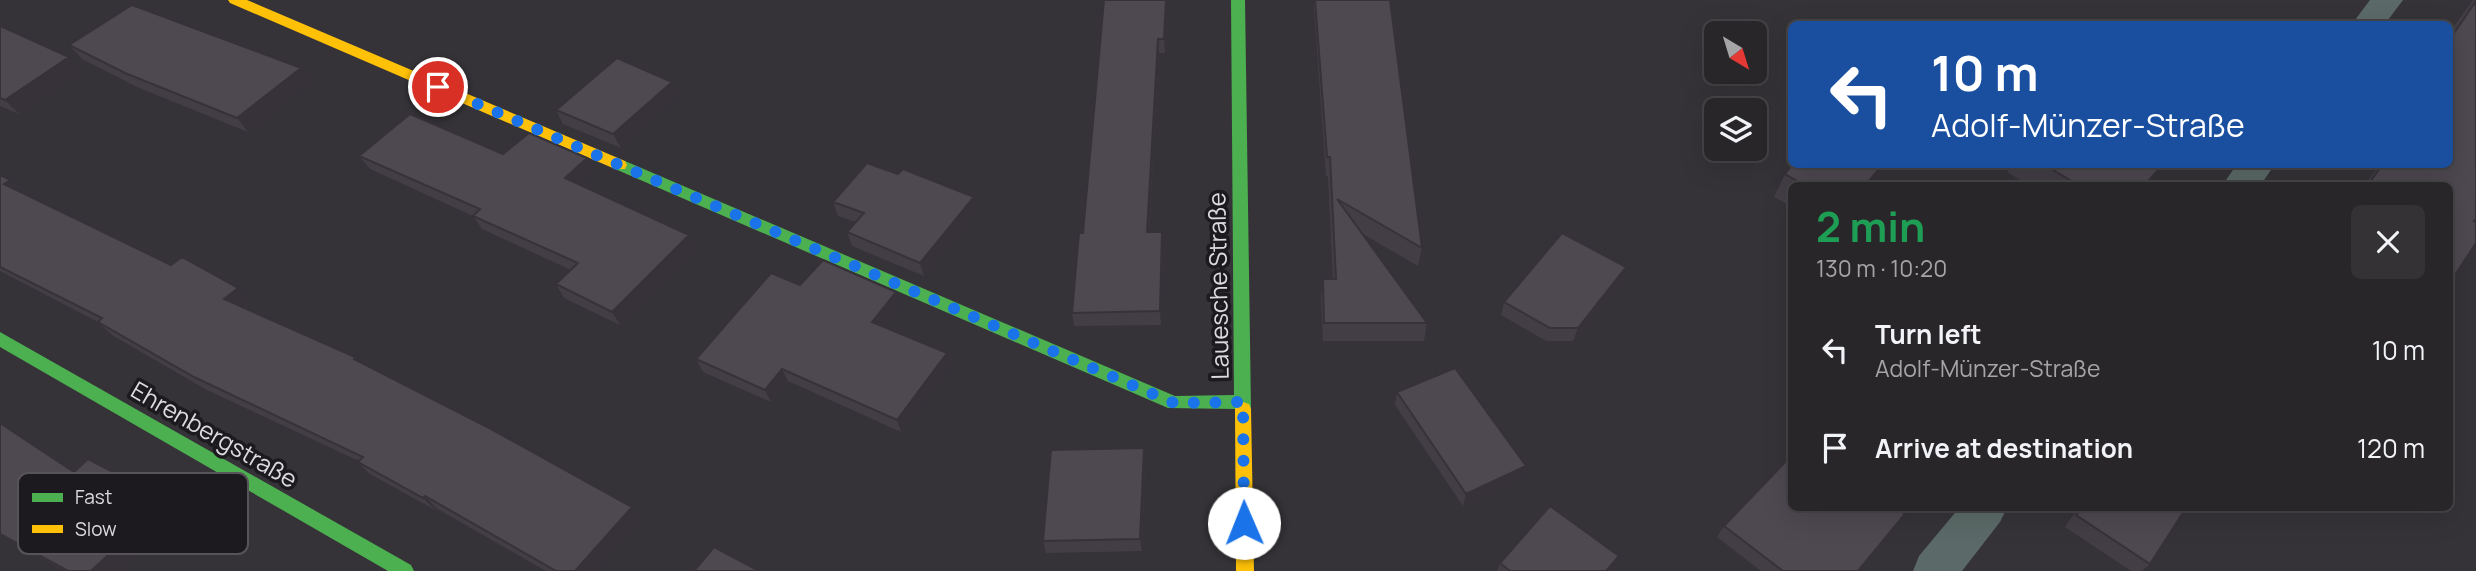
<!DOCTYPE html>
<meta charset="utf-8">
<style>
body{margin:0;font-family:Manrope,sans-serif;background:#343235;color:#f1f3f6;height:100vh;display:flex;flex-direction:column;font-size:26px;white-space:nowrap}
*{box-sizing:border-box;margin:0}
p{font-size:23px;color:#a5a5a8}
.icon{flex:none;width:38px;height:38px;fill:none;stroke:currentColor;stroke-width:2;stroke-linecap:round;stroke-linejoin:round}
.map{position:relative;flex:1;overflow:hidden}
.details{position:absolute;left:1788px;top:182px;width:665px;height:329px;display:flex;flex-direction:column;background:#282629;border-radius:10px;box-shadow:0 7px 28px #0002,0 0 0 2px #444346}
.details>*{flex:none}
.hud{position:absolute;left:1788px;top:21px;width:665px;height:147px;border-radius:10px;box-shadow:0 7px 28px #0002,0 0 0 2px #444346;background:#1a4fa0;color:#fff;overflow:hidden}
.needle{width:46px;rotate:142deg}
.tools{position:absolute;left:1704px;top:21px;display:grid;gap:14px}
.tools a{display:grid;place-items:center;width:63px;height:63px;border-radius:10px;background:#282629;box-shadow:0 7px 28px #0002,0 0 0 2px #444346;font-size:35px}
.pin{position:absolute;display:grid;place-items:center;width:60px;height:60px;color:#fff;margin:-30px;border:4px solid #fff;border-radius:50%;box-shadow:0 2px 7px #0007}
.me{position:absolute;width:77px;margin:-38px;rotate:359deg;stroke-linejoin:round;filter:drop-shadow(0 0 5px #0008)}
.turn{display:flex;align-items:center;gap:24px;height:147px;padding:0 28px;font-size:32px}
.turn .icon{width:91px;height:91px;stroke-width:2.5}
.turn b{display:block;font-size:49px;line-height:60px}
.round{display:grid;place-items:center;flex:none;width:74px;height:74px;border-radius:10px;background:#343235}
.overview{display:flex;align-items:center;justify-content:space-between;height:119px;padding:0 28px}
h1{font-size:42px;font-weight:700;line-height:52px;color:#1e9e55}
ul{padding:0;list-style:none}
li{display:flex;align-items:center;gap:21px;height:98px;padding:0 28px}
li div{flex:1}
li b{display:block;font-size:26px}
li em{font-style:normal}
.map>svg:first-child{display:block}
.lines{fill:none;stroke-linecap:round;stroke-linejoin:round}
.street{fill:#5b6a68;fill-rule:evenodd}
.fast{fill:#4caf50;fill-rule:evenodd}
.slow{fill:#ffc107;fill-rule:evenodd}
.wall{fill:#433e46}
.shaded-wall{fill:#373239}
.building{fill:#4e4851;stroke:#373239;stroke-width:2}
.route{stroke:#1a73e8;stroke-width:12;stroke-dasharray:0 21.6}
.labels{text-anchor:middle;stroke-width:7;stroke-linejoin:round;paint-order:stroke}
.street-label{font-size:24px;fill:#dcdade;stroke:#1c1a1e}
.key{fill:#1c1a1e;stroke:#565458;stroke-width:2}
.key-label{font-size:19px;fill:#dcdade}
</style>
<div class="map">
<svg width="2476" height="571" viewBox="0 0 2476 571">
<rect width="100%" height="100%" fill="#353337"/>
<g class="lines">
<path class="street" d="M2370,0H2403L2385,24H2352Z
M2237,164H2275L2260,186H2222Z
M1959,508H2007L2000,522L1962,571H1913L1919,556Z"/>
<path class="fast" d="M1231,0H1245L1251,409L1249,414L1243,416L1237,414L1235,409L1168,408L615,169L613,165L615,161H625L1175,396L1234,395Z
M0,332L411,565L414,571H388L0,347Z"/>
<path class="slow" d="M228,0H247L625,161L627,165L625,169H615L230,3Z
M1243,402L1249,404L1251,409L1254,571H1236L1235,409L1237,404Z"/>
</g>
<path class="wall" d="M1167,0L1165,53H1159L1149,232L1163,245L1161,325L1074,326L1072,313L1083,233Z
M1314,0H1390L1422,248L1418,266L1361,233L1427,323L1424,341H1323L1321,297L1323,279H1333L1328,176H1326L1314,8Z
M2473,0H2476L2450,281V186H2364L2380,164H2450V32Z
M0,26L82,71L19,114L0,106Z
M69,45L311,81L248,132L137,87L82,59Z
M678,96L621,148L563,124L556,110Z
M503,154L595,172L580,185L689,235L696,248L620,325L564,298L556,284L571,270L482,229L473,216L370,169L359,156Z
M2012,164H2148L2146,186H2030L2007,172Z
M1785,174L1872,186H1792V207L1774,197Z
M0,175L10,180L24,194L171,265L238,288L251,301L243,308L355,357L359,362L632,507L641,519L595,571H546L436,508L435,510L370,474L358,462L359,461L207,390L112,335L98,322L0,271Z
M833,202L977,210L924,276L852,246L847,232L856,222L838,216Z
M1621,281L1573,341H1546L1501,315L1504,302Z
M800,285L896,292L900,305L883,326L947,353L951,366L901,432L788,381L771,402L703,372L696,359Z
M1397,392L1526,466L1522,478L1463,506L1395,405Z
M0,423L74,472L183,512L120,571H65L0,535Z
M1144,448L1145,460L1142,551L1046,553L1043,541Z
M2078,508H2186L2150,564L2142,571H2131L2065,527Z
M1724,526L1858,571H1761L1717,537Z
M1500,563L1613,567L1610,571H1497Z"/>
<path class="shaded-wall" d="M1166,0H1167L1165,53L1164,39Z
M1158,39L1159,53L1148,245L1147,232Z
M69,57L82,71L19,114L5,100Z
M301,68L311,81L248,132L237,118Z
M672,82L678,96L621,148L613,134Z
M587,158L595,172L572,192L565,178Z
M1883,164H1890L1872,186H1865Z
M10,180L24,194L4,184Z
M974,197L977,210L924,276L920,263Z
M1162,232L1163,245L1161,325L1160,311Z
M689,235L696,248L620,325L612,312Z
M1626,267L1621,281L1573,341L1578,328Z
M238,288L251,301L237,312L224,299Z
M896,292L900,305L876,335L872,322Z
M947,353L951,366L901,432L897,420Z
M782,369L788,381L771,402L765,390Z
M1144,448L1145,460L1142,551L1140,539Z
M1526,466L1522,478L1463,506L1466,494Z
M425,496L436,508L435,510L423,498Z
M167,500L183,512L120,571H91Z
M632,507L641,519L595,571H575Z
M1619,556L1610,571H1606Z"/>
<path class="building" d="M1104,0H1166L1164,39H1158L1147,232H1162L1160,311L1072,313L1079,233H1083Z
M1315,0H1390L1422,248L1337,199L1427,323H1324L1323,279H1336L1330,157H1327Z
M2476,1V219L2474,221L2476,222V243L2451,281L2450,186H2367L2383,164H2450V39Z
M132,5L301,68L237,118L125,73L69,45Z
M2135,20L2144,24H2131Z
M0,26L69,57L5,100L0,98Z
M617,58L672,82L613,134L556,110Z
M410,114L503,154L529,133L587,158L565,178L689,235L612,312L556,284L578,263L473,216L480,209L359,156Z
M867,163L898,174L903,169L974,197L920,263L847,232L864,213L833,202Z
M1793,164H1883L1865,186H1806L1785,174Z
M2043,164H2148L2158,170L2144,186H2080Z
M0,175L10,180L4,184L171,265L182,257L238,288L224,299L355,357L354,359L491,429L632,507L575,571H556L425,496L423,498L358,462L363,457L194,377L98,322L102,318L0,267Z
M1562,233L1626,267L1578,328H1550L1504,302Z
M823,260L896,292L872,322L947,353L897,420L782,369L765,390L696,359L771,273L800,285Z
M1455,368L1526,466L1466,494L1397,392Z
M0,423L74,472L88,459L167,500L91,571H68L0,534Z
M1144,448L1140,539L1043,541L1051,450Z
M1792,455V508H1895L1905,514L1858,571H1783L1724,526Z
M1550,506L1619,556L1606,571H1510L1500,563Z
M2082,508H2186L2150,564L2076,515Z
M714,547L759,571H694Z"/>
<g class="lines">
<path class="route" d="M438,87L1174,403L1243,402L1244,523"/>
</g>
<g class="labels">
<g class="street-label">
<text transform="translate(1219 286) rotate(-91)" y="8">Lauesche Straße</text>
<text transform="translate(214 435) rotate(30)" y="8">Ehrenbergstraße</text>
</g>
</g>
<rect x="18" y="473" width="230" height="81" rx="10" class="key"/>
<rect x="32" y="493" width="31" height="9" fill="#4caf50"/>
<rect x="32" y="525" width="31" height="8" fill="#ffc107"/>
<g class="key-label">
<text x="75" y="504">Fast</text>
<text x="75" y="536">Slow</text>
</g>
</svg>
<div class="tools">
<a><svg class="needle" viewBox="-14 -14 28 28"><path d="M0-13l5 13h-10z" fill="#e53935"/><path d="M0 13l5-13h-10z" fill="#a5a5a8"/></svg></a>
<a><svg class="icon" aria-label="layers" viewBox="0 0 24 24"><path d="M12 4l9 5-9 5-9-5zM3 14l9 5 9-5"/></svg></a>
</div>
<div class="pin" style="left:438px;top:87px;background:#d93025"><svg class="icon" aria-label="arrive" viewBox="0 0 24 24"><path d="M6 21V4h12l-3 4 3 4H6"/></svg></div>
<svg class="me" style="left:1244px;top:523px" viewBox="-20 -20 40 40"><circle r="19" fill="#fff"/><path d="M0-13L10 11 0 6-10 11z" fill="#1a73e8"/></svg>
<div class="hud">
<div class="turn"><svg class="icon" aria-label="left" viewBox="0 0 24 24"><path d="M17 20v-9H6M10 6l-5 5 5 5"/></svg><div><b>10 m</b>Adolf-Münzer-Straße</div></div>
</div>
<section class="details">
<div class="overview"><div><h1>2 min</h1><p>130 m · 10:20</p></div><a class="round"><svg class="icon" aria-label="close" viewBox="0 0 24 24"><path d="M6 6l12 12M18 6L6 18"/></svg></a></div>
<ul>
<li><svg class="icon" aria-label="left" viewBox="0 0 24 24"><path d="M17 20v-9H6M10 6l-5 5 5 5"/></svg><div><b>Turn left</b><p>Adolf-Münzer-Straße</p></div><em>10 m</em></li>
<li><svg class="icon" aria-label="arrive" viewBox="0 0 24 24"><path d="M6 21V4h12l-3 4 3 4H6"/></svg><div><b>Arrive at destination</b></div><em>120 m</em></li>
</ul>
</section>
</div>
